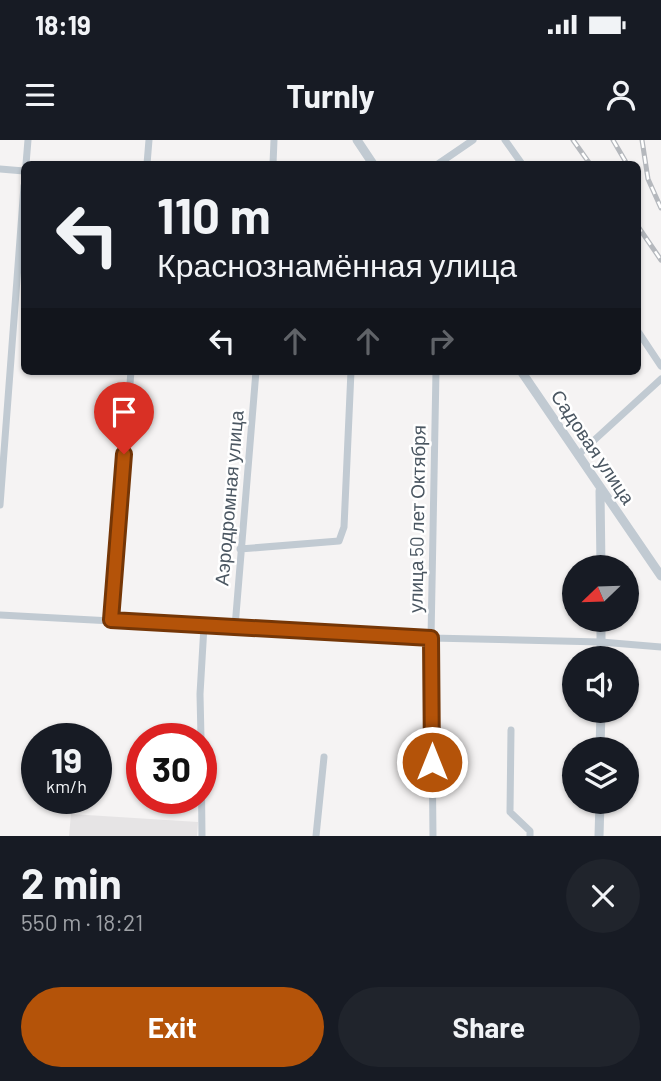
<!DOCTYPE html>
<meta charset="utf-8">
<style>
body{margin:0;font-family:Barlow,sans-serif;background:#20242c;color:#f1f3f6;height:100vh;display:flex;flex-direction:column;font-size:26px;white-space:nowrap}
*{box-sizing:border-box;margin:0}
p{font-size:23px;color:#9ea1a6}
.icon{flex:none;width:38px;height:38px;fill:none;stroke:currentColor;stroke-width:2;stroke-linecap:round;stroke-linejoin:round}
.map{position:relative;height:696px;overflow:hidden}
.sheet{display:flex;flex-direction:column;background:#171b24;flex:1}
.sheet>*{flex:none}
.hud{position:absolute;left:21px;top:21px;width:620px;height:214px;border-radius:10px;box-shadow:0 2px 5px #0004;background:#171b24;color:#f1f3f6;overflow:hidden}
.needle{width:46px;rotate:247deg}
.fabs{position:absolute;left:562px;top:415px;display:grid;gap:14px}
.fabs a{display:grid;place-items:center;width:77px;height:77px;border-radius:50%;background:#171b24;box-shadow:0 2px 5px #0004;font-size:35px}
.speed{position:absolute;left:21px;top:583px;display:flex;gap:14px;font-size:35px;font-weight:700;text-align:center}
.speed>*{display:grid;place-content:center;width:91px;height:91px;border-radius:50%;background:#171b24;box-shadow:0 2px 5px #0004;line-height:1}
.speed small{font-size:18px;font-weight:400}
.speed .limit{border:10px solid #d22;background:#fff;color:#111}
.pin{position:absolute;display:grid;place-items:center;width:60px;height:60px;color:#fff;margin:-72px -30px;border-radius:50% 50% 50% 0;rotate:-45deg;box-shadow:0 0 7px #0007}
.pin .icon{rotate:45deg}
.me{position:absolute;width:77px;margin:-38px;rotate:0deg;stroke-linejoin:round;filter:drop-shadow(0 0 5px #0008)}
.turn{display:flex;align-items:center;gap:24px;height:147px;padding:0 21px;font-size:32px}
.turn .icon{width:91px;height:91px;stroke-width:2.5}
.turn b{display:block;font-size:49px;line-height:60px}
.lanes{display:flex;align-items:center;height:66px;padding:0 21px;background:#0003;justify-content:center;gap:35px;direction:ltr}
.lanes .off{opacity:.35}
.round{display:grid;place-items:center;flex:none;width:74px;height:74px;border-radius:37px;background:#20242c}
.head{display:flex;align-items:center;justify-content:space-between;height:119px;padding:0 21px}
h1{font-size:42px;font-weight:700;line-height:52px}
.action{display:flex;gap:14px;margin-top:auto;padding:14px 21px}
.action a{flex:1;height:80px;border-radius:42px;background:#b45309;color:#fff;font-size:28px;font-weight:700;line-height:80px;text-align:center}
.action a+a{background:#20242c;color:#f1f3f6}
.status{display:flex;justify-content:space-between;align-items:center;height:49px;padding:0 35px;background:#171b24;direction:ltr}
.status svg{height:19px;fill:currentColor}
header{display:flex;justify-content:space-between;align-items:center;height:91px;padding:0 21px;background:#171b24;font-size:32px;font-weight:700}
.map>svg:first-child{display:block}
.education{fill:#e6e4e5}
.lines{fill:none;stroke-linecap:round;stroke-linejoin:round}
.minor{stroke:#c1cad2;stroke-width:7}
.tertiary{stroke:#c1cad2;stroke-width:9}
.rail-casing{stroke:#b5b8bd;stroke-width:5}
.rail{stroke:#fff;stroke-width:2.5;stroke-dasharray:8;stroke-linecap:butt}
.route-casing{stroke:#753606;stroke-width:18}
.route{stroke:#b45309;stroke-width:12}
.labels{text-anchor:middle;stroke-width:5;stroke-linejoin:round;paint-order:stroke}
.street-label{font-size:19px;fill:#4a5661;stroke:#fff}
</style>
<div class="status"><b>18:19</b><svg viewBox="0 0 49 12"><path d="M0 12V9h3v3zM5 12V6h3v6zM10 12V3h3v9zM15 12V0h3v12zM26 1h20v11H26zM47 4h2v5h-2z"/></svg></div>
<header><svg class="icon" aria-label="menu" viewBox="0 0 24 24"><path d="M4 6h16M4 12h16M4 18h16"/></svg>Turnly<svg class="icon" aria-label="person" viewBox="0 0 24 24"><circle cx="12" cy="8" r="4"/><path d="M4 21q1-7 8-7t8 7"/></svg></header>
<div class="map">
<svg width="661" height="696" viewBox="0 0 661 696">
<rect width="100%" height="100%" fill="#f5f3f3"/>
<path class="education" d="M71,674L198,682L197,696H69Z"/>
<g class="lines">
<path class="minor" d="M505,0L522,24
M26,24L28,0
M147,24L149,0
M273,24L274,0
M438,24L473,0
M0,29L24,31
M637,190L661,226
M578,315L661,239
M0,365L24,46
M240,409L339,401L344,387L351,231
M0,475L431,498L601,502L661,507
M111,480L131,231
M235,487L256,231
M511,590L510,672L530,691V696
M201,598L200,554L204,486
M201,601L202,696
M316,696L324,617
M433,696L431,498L436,231"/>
<path class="tertiary" d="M357,0L373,24
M521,231L661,436
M600,351L601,427
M601,518V480
M600,609L601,570
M599,696L600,662"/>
<g class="rail-casing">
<path id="rail" d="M573,0L590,24
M613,0L627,24
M642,0L648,39L661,68
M637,85L661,120"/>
</g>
<use href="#rail" class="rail"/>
</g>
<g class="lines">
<g class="route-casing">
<path id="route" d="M124,314L111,480L431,498L432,622"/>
</g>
<use href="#route" class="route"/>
</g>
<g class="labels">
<g class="street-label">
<text transform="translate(593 307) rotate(56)" y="7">Садовая улица</text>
<text transform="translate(229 358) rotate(-85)" y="7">Аэродромная улица</text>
<text transform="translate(417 379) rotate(-89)" y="7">улица 50 лет Октября</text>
</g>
</g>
</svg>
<div class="fabs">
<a><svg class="needle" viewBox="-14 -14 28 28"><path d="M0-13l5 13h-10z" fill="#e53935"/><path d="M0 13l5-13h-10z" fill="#9ea1a6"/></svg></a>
<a><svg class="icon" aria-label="sound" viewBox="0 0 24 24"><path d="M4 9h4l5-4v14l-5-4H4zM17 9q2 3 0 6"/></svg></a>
<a><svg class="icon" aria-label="layers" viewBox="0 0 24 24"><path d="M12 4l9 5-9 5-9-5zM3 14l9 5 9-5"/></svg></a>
</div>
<div class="speed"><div>19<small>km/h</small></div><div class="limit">30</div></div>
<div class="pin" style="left:124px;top:314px;background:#d93025"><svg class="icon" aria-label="arrive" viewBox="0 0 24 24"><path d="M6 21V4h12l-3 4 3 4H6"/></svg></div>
<svg class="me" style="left:432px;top:622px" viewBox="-20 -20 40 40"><circle r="17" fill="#b45309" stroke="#fff" stroke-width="3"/><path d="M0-11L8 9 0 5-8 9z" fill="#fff"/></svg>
<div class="hud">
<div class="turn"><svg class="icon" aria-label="left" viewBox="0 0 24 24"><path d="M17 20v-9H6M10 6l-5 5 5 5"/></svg><div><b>110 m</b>Краснознамённая улица</div></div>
<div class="lanes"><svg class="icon" aria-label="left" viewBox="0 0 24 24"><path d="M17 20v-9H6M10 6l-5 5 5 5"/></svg><svg class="icon off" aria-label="ahead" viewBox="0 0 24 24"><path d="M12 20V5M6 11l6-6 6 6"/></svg><svg class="icon off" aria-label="ahead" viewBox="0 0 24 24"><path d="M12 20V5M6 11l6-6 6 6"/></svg><svg class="icon off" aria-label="right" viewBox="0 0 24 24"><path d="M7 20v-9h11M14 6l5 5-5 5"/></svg></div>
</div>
</div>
<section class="sheet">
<div class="head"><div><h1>2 min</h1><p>550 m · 18:21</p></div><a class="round"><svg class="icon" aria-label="close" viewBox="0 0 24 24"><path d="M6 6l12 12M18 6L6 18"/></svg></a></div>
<div class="action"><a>Exit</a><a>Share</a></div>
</section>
